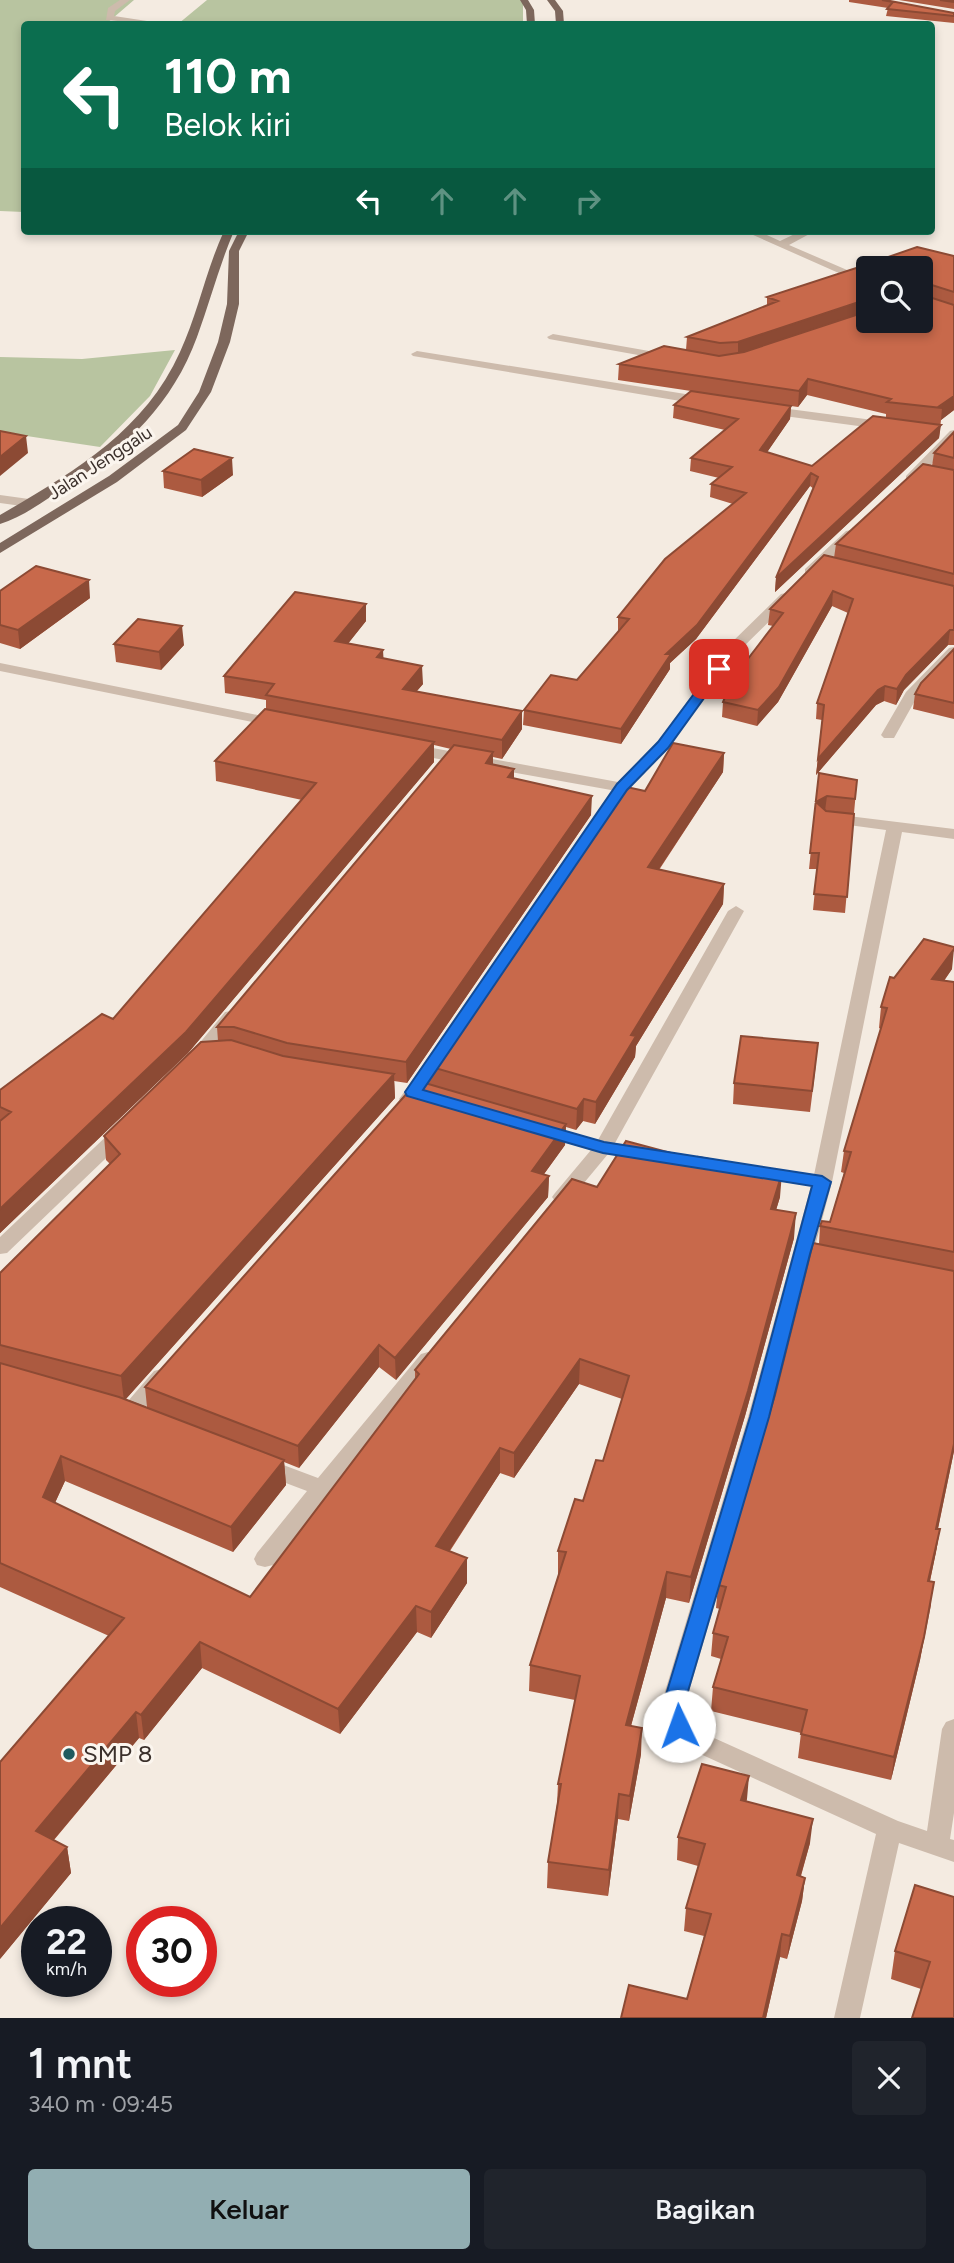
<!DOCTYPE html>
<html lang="id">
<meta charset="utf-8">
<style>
body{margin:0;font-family:Figtree,sans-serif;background:#20242c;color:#f1f3f6;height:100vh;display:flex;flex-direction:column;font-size:26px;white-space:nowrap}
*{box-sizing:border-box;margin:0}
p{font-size:23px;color:#9ea1a6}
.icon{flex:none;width:38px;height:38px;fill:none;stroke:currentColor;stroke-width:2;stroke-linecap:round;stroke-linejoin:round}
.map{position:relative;height:2018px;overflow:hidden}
.drawer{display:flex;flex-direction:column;background:#171b24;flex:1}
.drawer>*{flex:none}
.hud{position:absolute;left:21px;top:21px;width:914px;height:214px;border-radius:7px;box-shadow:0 4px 10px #0003;background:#0b6e4f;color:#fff;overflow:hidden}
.fabs{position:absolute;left:856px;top:256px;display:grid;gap:14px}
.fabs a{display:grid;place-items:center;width:77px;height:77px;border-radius:7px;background:#171b24;box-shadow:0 4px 10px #0003;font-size:35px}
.speed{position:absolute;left:21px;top:1906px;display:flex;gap:14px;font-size:35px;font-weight:700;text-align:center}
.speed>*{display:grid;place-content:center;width:91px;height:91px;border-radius:50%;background:#171b24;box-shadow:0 4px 10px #0003;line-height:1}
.speed small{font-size:18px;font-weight:400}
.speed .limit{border:10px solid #d22;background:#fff;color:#111}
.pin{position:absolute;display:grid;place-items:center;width:60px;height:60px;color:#fff;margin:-30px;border-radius:14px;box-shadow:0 4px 10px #0006}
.me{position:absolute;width:77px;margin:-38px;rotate:357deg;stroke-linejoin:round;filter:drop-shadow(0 0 5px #0008)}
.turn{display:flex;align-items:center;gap:24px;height:147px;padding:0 28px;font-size:32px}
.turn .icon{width:91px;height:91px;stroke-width:2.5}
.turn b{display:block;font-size:49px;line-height:60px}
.lanes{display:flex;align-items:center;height:66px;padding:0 28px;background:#0003;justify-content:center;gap:35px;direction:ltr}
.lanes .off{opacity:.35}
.round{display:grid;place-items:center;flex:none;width:74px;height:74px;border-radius:7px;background:#20242c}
.head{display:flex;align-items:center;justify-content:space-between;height:119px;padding:0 28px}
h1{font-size:42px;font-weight:600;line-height:52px}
.cta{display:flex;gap:14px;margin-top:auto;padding:14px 28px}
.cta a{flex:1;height:80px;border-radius:7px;background:#92aeb2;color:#111;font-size:28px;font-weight:600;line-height:80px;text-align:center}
.cta a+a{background:#20242c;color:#f1f3f6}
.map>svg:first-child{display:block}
.green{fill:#b8c4a0}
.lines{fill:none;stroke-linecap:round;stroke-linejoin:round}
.street{fill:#cdbbac;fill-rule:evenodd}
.primary{fill:#7d675c;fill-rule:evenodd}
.wall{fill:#ac5a40;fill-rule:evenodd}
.shaded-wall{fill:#8c4a34}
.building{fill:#c8694b;stroke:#8c4a34;stroke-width:2}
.route{fill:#1a73e8;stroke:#114b97;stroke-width:2}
.poi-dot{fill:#1f5a5e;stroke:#fbf5ee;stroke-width:2.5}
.labels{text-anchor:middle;stroke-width:6;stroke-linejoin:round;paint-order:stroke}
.far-street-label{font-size:18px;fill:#3b302b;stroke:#fbf5ee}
.near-poi-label{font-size:24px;fill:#3b302b;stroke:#fbf5ee;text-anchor:start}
</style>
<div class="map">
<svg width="954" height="2018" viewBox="0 0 954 2018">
<rect width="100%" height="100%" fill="#f4ebe1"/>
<path class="green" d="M0,0H134L106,24H24V212L0,211Z
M207,0H523V24H178Z
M175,350L150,396L100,447L0,432V357L82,359Z"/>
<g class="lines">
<path class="street" d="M120,0H130L115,11L114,16L147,21L151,24L106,20L108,8Z
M744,231H758L780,241L801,231H815L789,245L868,279V286Z
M553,334L666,354L672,357L666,360L549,339L547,337Z
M417,351L704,397L710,401L704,405L413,356L411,354Z
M766,406L888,422L894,426L888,430L762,413V407Z
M954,430V441L914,482H906V476L950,431Z
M0,495L29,499L35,503L29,507L0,503Z
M851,530L856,531V537L815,575H805V569L846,531Z
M786,593L791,594V600L737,653L668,748L627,790L622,792L411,754L403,749L411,744L618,782L658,742L727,647L781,594Z
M954,647V659L917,697L894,738H884L881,735L906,692L949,648Z
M0,663L277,719L284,723L277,727L0,671Z
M832,814L954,829V839L902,832L832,1182L770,1417L687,1698L690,1722L703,1733L898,1821L927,1831L942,1729L946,1722L954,1719V1813L950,1839L954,1840V1862L899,1843L860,2018H834L876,1834L685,1747L667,1726L663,1698L748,1417L811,1186L759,1178L752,1176L750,1172L752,1168L759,1166L814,1175L886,830L826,822L824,819L826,816Z
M736,906L744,911L615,1143L649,1150L651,1154L642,1160L608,1154L569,1201H555L552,1197L555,1193L591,1150L536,1134L534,1130L543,1124L598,1140L728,911Z
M231,1011L240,1016L237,1020L201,1064H189L186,1060L189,1056L225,1012Z
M440,1048L449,1053L414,1103H402L399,1099L402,1095L434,1049Z
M121,1127L128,1129L130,1133L128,1137L7,1253L0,1254V1237L114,1129Z
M428,1352L435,1354L438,1359L435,1364L273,1565L265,1567L257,1565L254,1559L257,1553L307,1491L254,1471L251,1465L254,1459L262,1457L318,1478L421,1354Z
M161,1369L168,1371L171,1376L168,1381L136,1418L129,1421L122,1418L118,1413L122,1408L154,1371Z"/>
<path class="primary" d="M520,0H528L534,10L535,24H527L526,10Z
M547,0H555L563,11L564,24H556L555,11Z
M224,231H234C219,266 210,302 197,337C173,403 127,447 70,484C49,497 24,517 0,524V515C72,473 144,432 180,352C198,313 206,270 224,231Z
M239,231H249L239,251V304L230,342L211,392L186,430L117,482L0,553V543L109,476L178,425L199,392L218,342L227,304L229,251Z"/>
</g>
<path class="wall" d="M849,0H885L954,16V23L886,16L888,8L849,2Z
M899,0H954V9Z
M954,256V410L941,420L939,438L775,592L776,578L814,489L810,486L696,639L670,663V669L621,744L523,725L524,710L577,680L618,632V617L733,504L710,497L711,484L719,478L690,471L691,458L725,430L673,418L674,405L691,391L618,380L619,364L686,350L687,337L767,306V297L868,273V320L920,268ZM807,395L886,414V418L812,466L767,452L790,419L791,406L798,407Z
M954,432V645H948L904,690L896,705L884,701L876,705L816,775L822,720L816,719L817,703L848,613L832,606L778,702L757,726L722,717L723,702L744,664L773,626L768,625L770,609L834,558L836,544L932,466L934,453Z
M163,471L233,475L202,497L164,488Z
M0,591L90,598L20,649L0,643Z
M366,604V621L348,643L383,650V659L423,684L416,692L522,711V729L502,759L493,757V765L514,769V779L591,815L407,1083L394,1081L395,1098L126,1399L147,1407L145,1387L428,1084V1066L615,801L645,791L724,753L723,772L659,870L724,884L723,904L636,1046L635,1057L595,1124L583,1121L576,1130L566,1127L565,1145L544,1174L549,1176L548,1197L396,1380L379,1367L299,1468L284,1462L286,1485L233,1552L65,1481L55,1503L250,1597L415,1379V1370L597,1187L780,1197L776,1210L794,1238L745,1416L689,1603L666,1598L631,1726L641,1754L629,1821L618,1819L608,1896L547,1888L548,1862L557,1804L558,1784L575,1700L529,1691L530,1665L558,1576V1551L603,1461L622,1399L579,1384L514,1478L500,1473L450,1551L467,1558V1583L431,1638L417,1632L340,1734L202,1668L144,1740L139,1738L54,1840L67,1847L71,1873L0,1959L109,1636L0,1587V1273L110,1164L106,1160L104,1136L218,1041L217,1027L451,749L434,745V762L188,1053L0,1233V1090L113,1019L302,800L216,781L215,761L266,709V700L225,693L224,676Z
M114,644L184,645L161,670L116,662Z
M954,649V719L913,709L915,694Z
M819,773L857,780L845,913L813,910L817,869H809Z
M952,969L944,981L954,982V1451L938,1529H940L936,1552L930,1581L931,1605L920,1660L891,1780L798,1758L801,1733L711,1711L713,1687L721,1659L711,1656L713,1633L720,1609L716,1608L718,1585L819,1244L820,1226L830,1222L844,1173L841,1172L844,1151L881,1029L879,1028L881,1007L894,978Z
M816,1064L810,1112L733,1104L734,1083Z
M747,1799L746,1801L810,1843L801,1876L805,1878L802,1901L787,1959L780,1957L766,2018H621L687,1999L704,1936L684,1931L686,1908L698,1866L677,1860L678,1837Z
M954,1897L921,1989L891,1979L895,1951Z"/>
<path class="shaded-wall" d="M868,299L867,315L738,357V342Z
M808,379L807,395L798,407L799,391Z
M954,396V410L941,420L942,408H938Z
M791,406L790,419L759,464L760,450Z
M941,425L939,438L775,592L776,578Z
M26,436L28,453L0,476V457Z
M232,458L233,475L202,497L201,480Z
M811,473L810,486L696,639L670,663V669L621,744V729L666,654Z
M89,580L90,598L20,649L18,630Z
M833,591L832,606L778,702L757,726L758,710Z
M366,604V621L336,659L335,641Z
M182,626L184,645L161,670L159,652Z
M950,630L948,645L904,690L896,705L897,689L906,675Z
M383,650L384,667L377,657Z
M422,666L423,684L403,707V689Z
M885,686L884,701L876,705L816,775L818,759L878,690Z
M522,711V729L502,759V740Z
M434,742V762L188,1053L0,1233V1209Z
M493,752V772L486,763Z
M724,753L723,772L647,887L648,867Z
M514,769V789L508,777Z
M592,796L591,815L407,1083L406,1062Z
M827,796L825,811L816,802Z
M724,884L723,904L636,1046L635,1057L595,1124L596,1102L631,1035Z
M954,949L952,969L930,1000L932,979Z
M394,1074L395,1098L124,1401L121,1376Z
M584,1099L583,1121L576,1130L577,1109Z
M566,1124L565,1145L531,1192L532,1171Z
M782,1173L780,1197L769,1233L771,1209Z
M549,1176L548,1197L396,1380L395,1358Z
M796,1213L794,1238L745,1416L689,1603L691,1577Z
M379,1345V1367L299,1468L298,1446Z
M580,1359L579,1384L514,1478V1453Z
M954,1444V1451L933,1552L936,1529Z
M500,1448V1473L436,1571V1546Z
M61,1456L65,1481L46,1522L43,1497Z
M284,1460L286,1485L233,1552L231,1527Z
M940,1529L936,1552L925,1604L928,1581Z
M467,1558V1583L431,1638V1612Z
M667,1572L666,1598L624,1751L626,1725Z
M934,1582L920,1660L891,1780L894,1757Z
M416,1606L417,1632L340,1734L338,1709Z
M200,1642L202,1668L144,1740L141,1715Z
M136,1712L139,1738L40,1856L36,1831Z
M642,1728L641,1754L629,1821L630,1796Z
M749,1776L747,1799L739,1823L741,1800Z
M619,1794L618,1819L608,1896L609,1870Z
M813,1819L810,1843L794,1899L797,1875Z
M67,1847L71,1873L0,1959V1928Z
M805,1878L802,1901L787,1959L790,1936Z
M782,1934L780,1957L766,2018H763Z"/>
<path class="building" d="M882,0H885L954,13V16L887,9L893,2Z
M940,0H954V2Z
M917,247L954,256V292L922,282L920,284V268H871V263Z
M856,268L868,273V299L738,342L720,343L687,337L778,301L767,297Z
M920,294L954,305V396L938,407L942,408L887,402L891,399L808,379L799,391L619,364L664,346L719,356L744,352L868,311V320H920Z
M691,391L791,406L760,450L812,466L873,416L941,425L776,578L818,477L811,473L697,625L666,654H671L621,729L524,710L551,675L577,680L629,619L618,617L665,559L746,493L711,484L732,467L691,458L738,419L674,405Z
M0,431L26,436L0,457Z
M954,432V458L934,453Z
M194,449L232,458L201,480L163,471Z
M923,464L954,470V574L836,544Z
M824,555L954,586V630H950L906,675L897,689L885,686L878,690L818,759L824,705L817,703L853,599L833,591L779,687L758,710L723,702L739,663L744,664L783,613L770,609Z
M36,566L89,580L18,630L0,625V591Z
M295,592L366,604L335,641L383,650L377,657L422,666L403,689L522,711L502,740L266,695L274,684L224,676Z
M138,619L182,626L159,652L114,644Z
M954,649V703L915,694L921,683Z
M265,709L434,742L186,1032L0,1209V1121L11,1112L0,1107V1090L102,1014L113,1019L316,783L215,761Z
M673,743L724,753L648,867L724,884L631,1035L636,1036L596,1102L584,1099L577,1109L428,1066L612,800L615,801L627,787L645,791Z
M454,745L493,752L486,763L514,769L508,777L592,796L406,1062L287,1043L234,1027H217Z
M819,773L857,780L855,799L827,796L816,802L826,811L854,814L847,897L814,894L819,853H810Z
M924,939L954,947V949L932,979L954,982V1252L820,1226L822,1221L830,1222L851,1152L844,1151L887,1008L881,1007L890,977L894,978Z
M741,1036L818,1043L812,1091L734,1083Z
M231,1040L283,1056L394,1074L121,1376L0,1345V1273L120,1154L104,1136L201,1042Z
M418,1081L566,1124L532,1171L549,1176L395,1358L379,1345L298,1446L145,1387Z
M626,1141L697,1160L698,1157L782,1173L771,1209L796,1213L748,1391L691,1577L667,1572L626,1725L642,1728L630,1796L619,1794L609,1870L548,1862L561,1784H558L580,1676L530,1665L566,1552L558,1551L575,1499L583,1501L596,1460L603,1461L629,1376L580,1359L514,1453L500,1448L436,1546L467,1558L431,1612L416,1606L338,1709L200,1642L141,1715L136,1712L36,1831L67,1847L0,1928V1762L124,1618L0,1563V1363L119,1397L284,1460L231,1527L61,1456L43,1497L250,1597L419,1374L415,1370L572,1179L597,1187Z
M813,1243L954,1271V1444L936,1529H940L928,1581L934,1582L924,1637L894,1757L801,1734L807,1710L713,1687L728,1637L713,1633L726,1587L718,1585L775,1395Z
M702,1764L749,1776L741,1800L813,1819L797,1875L805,1878L790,1936L782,1934L763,2018H621L629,1985L687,1999L711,1914L686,1908L705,1844L678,1837Z
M915,1885L954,1897V2018H912L930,1962L895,1951Z"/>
<path class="route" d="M719,665L725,669L668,748L627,790L423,1090L604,1142L822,1176L831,1182L810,1254L769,1417L686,1698L690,1726L687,1732L679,1734L672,1732L665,1698L750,1417L812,1186L603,1153L407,1096L405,1092L617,784L658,742L714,667Z"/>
<circle class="poi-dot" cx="69" cy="1754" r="7"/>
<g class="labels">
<g class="far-street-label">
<text transform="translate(100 463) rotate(-33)" y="6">Jalan Jenggalu</text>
</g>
<g class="near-poi-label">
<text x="83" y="1762">SMP 8</text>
</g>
</g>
</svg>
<div class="fabs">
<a><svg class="icon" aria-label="search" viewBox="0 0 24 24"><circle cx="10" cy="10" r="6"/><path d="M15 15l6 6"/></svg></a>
</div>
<div class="speed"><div>22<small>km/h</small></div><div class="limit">30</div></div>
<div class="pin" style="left:719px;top:669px;background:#d93025"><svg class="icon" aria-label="arrive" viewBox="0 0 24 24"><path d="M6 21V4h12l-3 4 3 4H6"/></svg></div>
<svg class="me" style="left:679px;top:1726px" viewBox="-20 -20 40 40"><circle r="19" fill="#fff"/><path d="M0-13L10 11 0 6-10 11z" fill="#1a73e8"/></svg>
<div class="hud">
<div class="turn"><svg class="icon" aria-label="left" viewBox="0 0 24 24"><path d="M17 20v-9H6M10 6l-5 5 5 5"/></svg><div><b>110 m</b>Belok kiri</div></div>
<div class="lanes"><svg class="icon" aria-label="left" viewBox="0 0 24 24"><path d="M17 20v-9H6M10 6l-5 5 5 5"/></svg><svg class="icon off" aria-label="ahead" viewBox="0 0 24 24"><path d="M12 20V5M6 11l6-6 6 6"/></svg><svg class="icon off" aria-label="ahead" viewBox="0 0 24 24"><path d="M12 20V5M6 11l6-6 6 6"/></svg><svg class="icon off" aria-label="right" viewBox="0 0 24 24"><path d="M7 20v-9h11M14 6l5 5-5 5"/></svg></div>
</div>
</div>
<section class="drawer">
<div class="head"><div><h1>1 mnt</h1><p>340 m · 09:45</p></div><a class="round"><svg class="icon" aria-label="close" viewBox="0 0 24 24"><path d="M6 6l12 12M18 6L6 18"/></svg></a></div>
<div class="cta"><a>Keluar</a><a>Bagikan</a></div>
</section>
